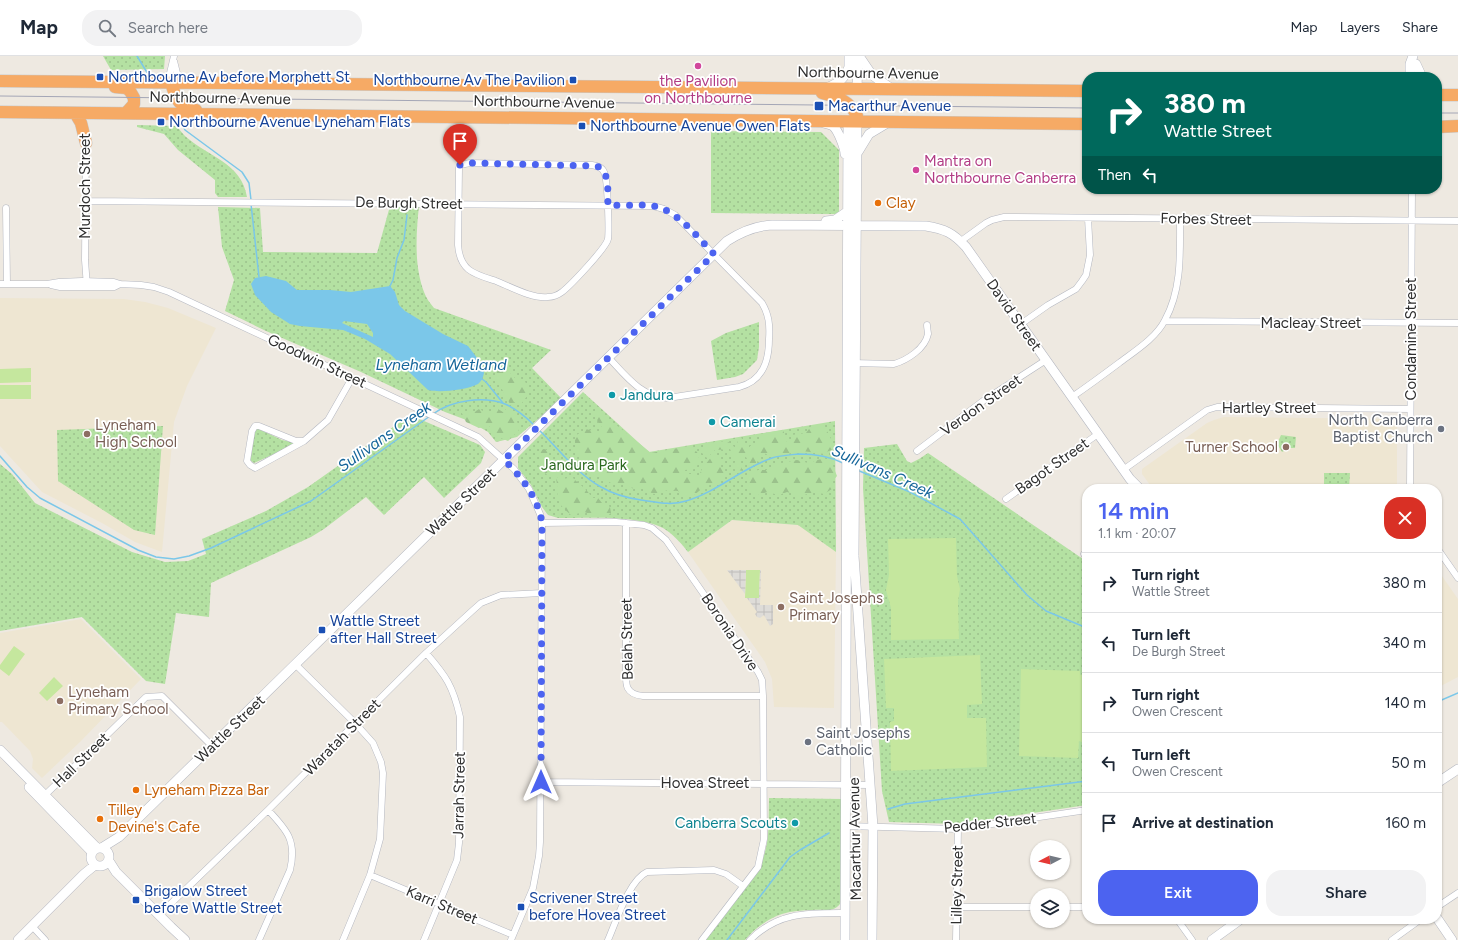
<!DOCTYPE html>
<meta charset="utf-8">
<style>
body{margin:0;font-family:Figtree,sans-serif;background:#f2f2f3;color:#1f2937;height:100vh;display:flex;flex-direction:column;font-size:15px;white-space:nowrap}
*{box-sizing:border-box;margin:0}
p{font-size:13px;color:#747a83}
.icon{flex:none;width:22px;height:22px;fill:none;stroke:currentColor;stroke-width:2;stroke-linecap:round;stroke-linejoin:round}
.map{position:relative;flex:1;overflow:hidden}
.panel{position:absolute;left:1082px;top:428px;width:360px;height:440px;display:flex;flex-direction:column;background:#fff;border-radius:16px;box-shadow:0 1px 3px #0004}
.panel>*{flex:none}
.hud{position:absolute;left:1082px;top:16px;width:360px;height:122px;border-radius:16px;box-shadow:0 1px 3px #0004;background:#00695c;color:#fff;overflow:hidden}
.needle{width:26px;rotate:263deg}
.controls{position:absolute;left:1030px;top:784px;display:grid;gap:8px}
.controls a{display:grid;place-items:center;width:40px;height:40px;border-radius:50%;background:#fff;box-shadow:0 1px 3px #0004;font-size:20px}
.pin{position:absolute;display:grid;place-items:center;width:34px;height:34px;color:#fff;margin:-41px -17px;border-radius:50% 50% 50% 0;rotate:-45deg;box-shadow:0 0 4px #0007}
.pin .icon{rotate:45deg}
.me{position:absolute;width:44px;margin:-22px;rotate:0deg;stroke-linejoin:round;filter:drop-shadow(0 0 3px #0008)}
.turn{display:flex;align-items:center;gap:14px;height:84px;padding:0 16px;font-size:18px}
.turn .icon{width:52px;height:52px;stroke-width:2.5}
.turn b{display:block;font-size:28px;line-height:34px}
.then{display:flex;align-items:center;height:38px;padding:0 16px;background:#0003;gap:8px;font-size:15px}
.round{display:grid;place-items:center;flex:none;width:42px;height:42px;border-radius:16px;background:#f2f2f3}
.head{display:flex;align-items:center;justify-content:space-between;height:68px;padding:0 16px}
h1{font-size:24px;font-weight:600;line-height:30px;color:#4c63f0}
.action{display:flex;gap:8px;margin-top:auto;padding:8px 16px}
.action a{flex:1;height:46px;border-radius:16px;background:#4c63f0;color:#fff;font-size:16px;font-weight:600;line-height:46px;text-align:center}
.action a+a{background:#f2f2f3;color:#1f2937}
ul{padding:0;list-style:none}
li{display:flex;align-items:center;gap:12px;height:60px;padding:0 16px;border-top:1px solid #e0e1e3}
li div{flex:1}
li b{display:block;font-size:15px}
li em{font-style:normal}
header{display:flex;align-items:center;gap:24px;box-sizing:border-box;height:56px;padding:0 20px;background:#fff;border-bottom:1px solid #e0e1e3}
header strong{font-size:19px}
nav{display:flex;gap:22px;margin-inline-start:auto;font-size:14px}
.search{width:280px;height:36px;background:#f2f2f3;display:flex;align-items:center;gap:10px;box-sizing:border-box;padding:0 14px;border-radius:16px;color:#747a83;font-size:15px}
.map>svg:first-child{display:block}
.education{fill:#eee6d2}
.grass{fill:url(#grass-dots)}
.forest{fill:url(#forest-firs)}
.pitch{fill:#c5e79e}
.plaza{fill:url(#plaza-grid)}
.water{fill:#7bc7e9;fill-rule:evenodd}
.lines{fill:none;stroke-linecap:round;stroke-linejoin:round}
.stream{stroke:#7bc7e9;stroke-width:1.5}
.street-casing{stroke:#b4b7c0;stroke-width:7}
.secondary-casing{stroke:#b4b7c0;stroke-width:10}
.highway-casing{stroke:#c9c9c9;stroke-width:13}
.street{stroke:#fff;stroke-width:6}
.secondary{stroke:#fff;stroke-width:9}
.highway{stroke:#f6aa65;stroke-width:12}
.tram{stroke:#a4a6b6;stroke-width:1}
.route{stroke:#4c63f0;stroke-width:7;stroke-dasharray:0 12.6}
.hotel-dot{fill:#d1479c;stroke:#fff;stroke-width:1.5}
.transit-dot{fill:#1a4fb4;stroke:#fff;stroke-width:1.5}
.food-dot{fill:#e8710a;stroke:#fff;stroke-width:1.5}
.culture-dot{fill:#0f9aa8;stroke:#fff;stroke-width:1.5}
.worship-dot{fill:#6b7280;stroke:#fff;stroke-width:1.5}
.education-dot{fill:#8d6e63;stroke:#fff;stroke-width:1.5}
.labels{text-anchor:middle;stroke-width:3.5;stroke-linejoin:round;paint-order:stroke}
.street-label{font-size:15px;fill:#2e2e2e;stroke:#fff}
.transit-label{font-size:15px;fill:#164399;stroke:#fff;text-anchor:start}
.hotel-label{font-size:15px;fill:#b23c85;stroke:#fff}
.food-label{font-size:15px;fill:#c56008;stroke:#fff;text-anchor:start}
.culture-label{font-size:15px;fill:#0d838f;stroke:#fff;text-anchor:start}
.worship-label{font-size:15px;fill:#5b616d;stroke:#fff;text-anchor:end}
.education-label{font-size:15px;fill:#785e54;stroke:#fff;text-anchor:start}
.park-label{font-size:15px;fill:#2b6920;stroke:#fff}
.water-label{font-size:16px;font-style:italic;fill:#16669a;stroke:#fff}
</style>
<header>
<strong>Map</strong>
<div class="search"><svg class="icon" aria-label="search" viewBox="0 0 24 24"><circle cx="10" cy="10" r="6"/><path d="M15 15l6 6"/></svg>Search here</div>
<nav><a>Map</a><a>Layers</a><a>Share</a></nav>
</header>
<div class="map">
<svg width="1458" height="884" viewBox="0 0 1458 884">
<defs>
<pattern id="grass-dots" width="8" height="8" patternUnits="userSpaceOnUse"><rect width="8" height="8" fill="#b4e1a2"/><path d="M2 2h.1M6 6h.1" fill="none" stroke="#9bc18c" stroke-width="1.8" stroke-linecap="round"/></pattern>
<pattern id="forest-firs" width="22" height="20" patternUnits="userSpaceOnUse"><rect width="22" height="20" fill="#b4e1a2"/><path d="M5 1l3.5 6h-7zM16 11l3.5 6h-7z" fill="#9bc18c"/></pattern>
<pattern id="plaza-grid" width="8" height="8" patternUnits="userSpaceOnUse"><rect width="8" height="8" fill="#dedcd8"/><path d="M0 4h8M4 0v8" fill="none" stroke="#bfbdba"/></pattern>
</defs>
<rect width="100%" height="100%" fill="#eee9e1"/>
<path class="education" d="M0,242L124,243L145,246L168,252L216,272L187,330L174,366L162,496L135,486L102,467L42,436L0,390Z
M1224,361L1395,363L1397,365V433H1153L1142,418V413L1207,367L1214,364Z
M732,464L799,469L836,496L834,652L774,651L772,623L765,606L688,496Z
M1437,513L1458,543V621L1437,632Z
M81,563L141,623L81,685L42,722L32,712L33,703L30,695L2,666H0V577Z"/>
<path class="grass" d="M103,0H165L164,13L111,14Z
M137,69L177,70C179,73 182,77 185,80C207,100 242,107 247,141H218L215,137V124L178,94L164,78L137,71Z
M711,75L821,76L839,94V156L835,158L711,157Z
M390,150H419C416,178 414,210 424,236C426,242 430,247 434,252L551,294L532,312L562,343L517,381L496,386L488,376L469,365L445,356L361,316L266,275L225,255L234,224L222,191L218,151L260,152L263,196L377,197Z
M759,266V291L757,304L743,318L735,321L717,324L711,285L726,277Z
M583,336L649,396L835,365L836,496L798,469L732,464L688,496C682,488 672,477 663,472C638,459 587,462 558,462L548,459L542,451L531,429L518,412V401Z
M410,359L480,389L485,396L481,407L444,442L424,421L384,459L366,441L324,473L311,481L211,527L209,561L176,557L165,628L146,625L82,561L0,575V408L12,418L35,447L132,496L165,506L188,505L206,498L202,483L266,455L308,431Z
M163,370L155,479L134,474L58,425L57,374Z
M255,373H259L282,384L297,387L288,392L254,407L250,404L252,383Z
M1281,379L1296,381L1295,392H1290L1282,396L1277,388Z
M897,388L907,405L911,407L919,403L928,397L1083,503L1087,508V749L958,768L889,766L882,735L863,432L864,392Z
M1324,417H1350L1349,433H1324Z
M769,742L842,743V843C841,846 840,849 837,851C831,856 820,853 813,854C803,854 792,855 782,858C769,862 754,873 745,884H704L759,811C771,789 768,767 769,742Z"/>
<path class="forest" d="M501,305L506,307L511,318L517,324H524L530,334C528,340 525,342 522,347L515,346L510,348L498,326L493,311L496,308Z
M496,352L503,356L507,352L512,354L516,361L519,374L508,385L496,380L489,370L479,372L466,366L461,355L473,357L479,353L489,358Z
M597,354C605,359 611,367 619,371L651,397L689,390L697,396L700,405L695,413L685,414L684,418H693L698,422L702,413L712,400L720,401L721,411L726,417L719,427L705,430L693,440H683L678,435L668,434L654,438L643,433H634L625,429L611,427L603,422L594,420L588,411L582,407L575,392V380L586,373L599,377L603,373L597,364Z
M812,369H821L825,371L833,387L832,394L826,396L825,398L802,395L772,401L764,397L761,400V407L757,405L755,408L750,409L745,399L740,400C738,405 742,409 742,414L736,416L733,409L737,403L733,400L730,393L715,394L707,402L702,397C707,385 716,385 728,386L737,393L738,390L737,383L741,381L746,392L750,395V390L761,386L759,378L783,374L787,386H793L792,379L806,377Z
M544,393L549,395V402L554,406L558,417L554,420L551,418L548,420L539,410L540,394Z
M821,403L831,405L837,420L832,426V433L824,438L815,436L800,440L787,436L779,439L767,436L755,440L749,432L747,420L758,414H767L777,408L797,404L808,407Z
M560,420L564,423L572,421C579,429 586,431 592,442H598L602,447L610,451L611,457L608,459L601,460L599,458L593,460L585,456L571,459C552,443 560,442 556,422Z"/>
<path class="pitch" d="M31,312V326L0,327V313Z
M0,329H31V343H0Z
M956,482L957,520L960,533L958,545L959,583L891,584V552L886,534L889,519L888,483Z
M746,514H760L759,542H745Z
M14,590L25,598L9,620L0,613V609Z
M980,599L982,648L967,649V662H986L987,711L891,715L890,666L894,665V652H886L884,603Z
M1021,613L1080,615V619L1087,617V688L1079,685L1078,702L1019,700Z
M54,621L63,630L47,645L39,637Z"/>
<path class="plaza" d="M727,514H746L745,539V538Z
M760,514H761L760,549H773V568L770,570L764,559L760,562L757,561L755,558L757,556L747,542H759Z"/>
<path class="water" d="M266,220L286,225L297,234H330L351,236L390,230L395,236L399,249L405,255L443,278L468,290L481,307L484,317C483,321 482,325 478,328C467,334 439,337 428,334L390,298L365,283L343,274L300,270L290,268L271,256L255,239L251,228L255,222ZM344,265L367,268L373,277V281L342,267Z"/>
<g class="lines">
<path class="stream" d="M137,0L148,18
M181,67L185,74L242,116L249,127L251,144
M251,148L259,221
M390,230L393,224L397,202L404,184L407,159
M482,323L486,326L503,347
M433,358C452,344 483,340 505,348C516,353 526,361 535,370
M539,374C559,393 576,417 601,431C613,438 627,442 641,444C656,446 671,450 686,445C717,436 742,412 772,402C781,399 790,399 799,398C815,398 829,400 843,407
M0,400L27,431L40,442L138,494L156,501L174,503L189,500L211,492L311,445L430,360
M857,414L910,436L960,463L1027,539L1046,555L1087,572
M1437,646L1458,637
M888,753L905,748L1087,725
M727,884L790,801L800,794L829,777"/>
<g class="street-casing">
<path id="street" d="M174,5L177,17L186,26
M171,27L170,17L174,0
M86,84L85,204L87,231
M470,107L592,109C597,110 602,111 604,116C608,123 609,175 608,183C606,192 571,229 562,236C558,239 553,241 548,241C533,243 511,231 496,225C474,218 460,215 458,189L459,112L460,109Z
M86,145L653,150L664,153L675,159L762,247C769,259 770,269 769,283C769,305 763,325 739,331L668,342C642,342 625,319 609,302
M6,152L7,228
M961,185L986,167L992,164L1004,161L1458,165
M0,228H47L59,226L82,225L114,226L120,228L141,229L154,231L169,236L478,381L514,413L529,433L540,458L542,467L540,786L539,800L533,832L511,884
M51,229L60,231H114L120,228
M1165,265L1458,267
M1021,268L1048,249L1076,233L1082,225L1086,219L1090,199L1088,162
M852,307L894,308C907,304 925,293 928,278C928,276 927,272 927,269
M1072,341C1088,330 1103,319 1119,307C1135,295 1156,282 1165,264C1182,233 1180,197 1180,163
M304,385H296L259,370H255L252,375L247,405L250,409L255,412L304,385L328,364L352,322
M917,395L983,345L1046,304
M1123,414L1207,354L1217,351L1410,353
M1410,433L1412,133
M1006,443L1098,378
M542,467L616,466L644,469L652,472L666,484L758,616L762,624L763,640L764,783L758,811L702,884
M626,467V610C626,626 623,638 643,640H763
M1437,492L1458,522
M1084,498L1087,496
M295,608L355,667L373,687L381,706L383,717L380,783L370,819L343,884
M541,726L870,729
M43,741L146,641L162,640L212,690
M845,770L958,773L1087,754
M370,819L513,879
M957,851H1037
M1063,851H1087
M1437,851L1458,837
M159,859L268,754L426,597L472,555L481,547L501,539L542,537
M1177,863L1192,884
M32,870L45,884
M259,884L290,814C297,785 287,774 268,754
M424,884L457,804L459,787L460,661C453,630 446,620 426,597
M608,884C616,866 629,824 647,816L714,814L726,818L743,830
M750,884C778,856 807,857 845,857
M956,884L958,773
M1392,884L1421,863"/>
</g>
<g class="secondary-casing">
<path id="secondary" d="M859,0L872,19L892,33
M1416,8L1422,21
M849,18V0
M1410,21V8L1413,0
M826,32C837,28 845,23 849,11
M857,33L858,0
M857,66L854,500L873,771L872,884
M824,67C827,68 830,68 833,70C838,74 845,92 845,98
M858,96L869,78L889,66
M826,165L835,164L848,155
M0,694L97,792
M1437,727L1458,713
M29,731L92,796
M103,791L119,781L727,185C741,176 755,170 772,169L926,170C945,173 953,177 966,191L1130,423L1140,433
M91 801a9 9 0 1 1 18 0a9 9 0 1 1-18 0Z
M109,805L116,816L171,871L185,884
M1437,862L1452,884
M18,884L84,818L95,809
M845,884L848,66
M1212,884L1241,863"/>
</g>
<g class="highway-casing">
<path id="highway" d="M0,25L1087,35
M171,27C177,45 177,49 196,54
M115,31L126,32L130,35L134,42V48L126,57
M822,37C838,41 850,45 857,60
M1437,39H1458
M0,56L1087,68
M75,57L81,67L86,87
M1437,71L1458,70"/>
</g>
<use href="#street" class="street"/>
<use href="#secondary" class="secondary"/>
<use href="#highway" class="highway"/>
<path class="tram" d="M0,40L1087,52
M1437,57H1458"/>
</g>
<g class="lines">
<path class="route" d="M460,109L470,107L597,110C611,117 607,136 608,149C621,150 641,148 654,150C678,155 698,182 714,198L504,404C522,421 538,442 542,467L541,726"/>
</g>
<g class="hotel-dot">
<circle cx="698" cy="10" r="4"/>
<circle cx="916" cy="114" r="4"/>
</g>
<g class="transit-dot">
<rect x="96" y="17" width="8" height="8" rx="2"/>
<rect x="569" y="20" width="8" height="8" rx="2"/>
<rect x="814" y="45" width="10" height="10" rx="2"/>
<rect x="157" y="62" width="8" height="8" rx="2"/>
<rect x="578" y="66" width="8" height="8" rx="2"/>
<rect x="318" y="570" width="8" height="8" rx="2"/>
<rect x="132" y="840" width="8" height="8" rx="2"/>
<rect x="517" y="847" width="8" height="8" rx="2"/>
</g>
<g class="food-dot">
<circle cx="878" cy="147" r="4"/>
<circle cx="136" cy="734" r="4"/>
<circle cx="100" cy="763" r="4"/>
</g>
<g class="culture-dot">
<circle cx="612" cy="339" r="4"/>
<circle cx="712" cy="366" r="4"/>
<circle cx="795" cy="767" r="4"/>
</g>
<g class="worship-dot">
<circle cx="1441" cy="373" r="4"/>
<circle cx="808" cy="686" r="4"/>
</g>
<g class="education-dot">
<circle cx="87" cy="378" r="4"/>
<circle cx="1286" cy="391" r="4"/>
<circle cx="781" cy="551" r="4"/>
<circle cx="60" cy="645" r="4"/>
</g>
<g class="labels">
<g class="street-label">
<text transform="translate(868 17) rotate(1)" y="5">Northbourne Avenue</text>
<text transform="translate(220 42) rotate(1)" y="5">Northbourne Avenue</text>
<text transform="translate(544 46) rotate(1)" y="5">Northbourne Avenue</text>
<text transform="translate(85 130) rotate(-90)" y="5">Murdoch Street</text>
<text transform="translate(409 147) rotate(1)" y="5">De Burgh Street</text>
<text transform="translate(1206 163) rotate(1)" y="5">Forbes Street</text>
<text transform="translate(1014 259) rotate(55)" y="5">David Street</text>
<text x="1311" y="272">Macleay Street</text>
<text transform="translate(1411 283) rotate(-90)" y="5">Condamine Street</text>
<text transform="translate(317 305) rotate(25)" y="5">Goodwin Street</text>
<text transform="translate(981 349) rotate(-35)" y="5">Verdon Street</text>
<text x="1269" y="357">Hartley Street</text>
<text transform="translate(1052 410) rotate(-35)" y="5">Bagot Street</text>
<text transform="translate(461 446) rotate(-44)" y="5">Wattle Street</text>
<text transform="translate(730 576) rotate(56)" y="5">Boronia Drive</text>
<text transform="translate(627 583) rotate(-91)" y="5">Belah Street</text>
<text transform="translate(230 673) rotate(-44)" y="5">Wattle Street</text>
<text transform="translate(342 681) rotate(-45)" y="5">Waratah Street</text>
<text transform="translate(81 704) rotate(-44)" y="5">Hall Street</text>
<text x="705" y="732">Hovea Street</text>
<text transform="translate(459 739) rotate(-89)" y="5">Jarrah Street</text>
<text transform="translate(990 767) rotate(-6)" y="5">Pedder Street</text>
<text transform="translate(855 783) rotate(-91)" y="5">Macarthur Avenue</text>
<text transform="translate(957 829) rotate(-89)" y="5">Lilley Street</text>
<text transform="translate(442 849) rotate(23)" y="5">Karri Street</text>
</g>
<g class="transit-label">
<text x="108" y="26">Northbourne Av before Morphett St</text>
<text x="565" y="29" text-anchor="end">Northbourne Av The Pavilion</text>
<text x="828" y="55">Macarthur Avenue</text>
<text x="169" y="71">Northbourne Avenue Lyneham Flats</text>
<text x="590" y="75">Northbourne Avenue Owen Flats</text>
<text x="330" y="570">Wattle Street<tspan x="330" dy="17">after Hall Street</tspan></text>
<text x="144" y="840">Brigalow Street<tspan x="144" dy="17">before Wattle Street</tspan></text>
<text x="529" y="847">Scrivener Street<tspan x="529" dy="17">before Hovea Street</tspan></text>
</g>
<g class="hotel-label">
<text x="698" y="30">the Pavilion<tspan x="698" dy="17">on Northbourne</tspan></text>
<text x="924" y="110" text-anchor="start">Mantra on<tspan x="924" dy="17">Northbourne Canberra</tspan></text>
</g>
<g class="food-label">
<text x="886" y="152">Clay</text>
<text x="144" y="739">Lyneham Pizza Bar</text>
<text x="108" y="759">Tilley<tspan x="108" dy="17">Devine's Cafe</tspan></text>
</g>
<g class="culture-label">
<text x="620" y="344">Jandura</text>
<text x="720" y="371">Camerai</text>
<text x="787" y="772" text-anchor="end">Canberra Scouts</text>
</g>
<g class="worship-label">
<text x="1433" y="369">North Canberra<tspan x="1433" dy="17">Baptist Church</tspan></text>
<text x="816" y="682" text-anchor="start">Saint Josephs<tspan x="816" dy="17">Catholic</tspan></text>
</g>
<g class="education-label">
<text x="95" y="374">Lyneham<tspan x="95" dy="17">High School</tspan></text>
<text x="1278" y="396" text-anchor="end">Turner School</text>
<text x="789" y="547">Saint Josephs<tspan x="789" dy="17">Primary</tspan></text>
<text x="68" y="641">Lyneham<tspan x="68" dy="17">Primary School</tspan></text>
</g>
<g class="park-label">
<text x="584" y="414">Jandura Park</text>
</g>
<g class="water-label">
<text x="441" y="314">Lyneham Wetland</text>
<text transform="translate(384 380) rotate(-35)" y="6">Sullivans Creek</text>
<text transform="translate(883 415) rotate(24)" y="6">Sullivans Creek</text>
</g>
</g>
</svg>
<div class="controls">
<a><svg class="needle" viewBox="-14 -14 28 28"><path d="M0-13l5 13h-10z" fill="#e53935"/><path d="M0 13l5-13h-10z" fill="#747a83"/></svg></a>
<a><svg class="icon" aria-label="layers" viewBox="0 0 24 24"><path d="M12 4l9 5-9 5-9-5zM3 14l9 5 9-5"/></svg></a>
</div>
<div class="pin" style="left:460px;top:109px;background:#d93025"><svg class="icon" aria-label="arrive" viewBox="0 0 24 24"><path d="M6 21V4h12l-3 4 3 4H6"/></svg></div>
<svg class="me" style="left:541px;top:726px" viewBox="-20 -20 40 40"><path d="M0-17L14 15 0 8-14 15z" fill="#4c63f0" stroke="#fff" stroke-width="4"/></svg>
<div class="hud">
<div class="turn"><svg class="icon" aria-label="right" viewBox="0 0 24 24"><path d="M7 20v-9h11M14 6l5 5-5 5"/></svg><div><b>380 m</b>Wattle Street</div></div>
<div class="then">Then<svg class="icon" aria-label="left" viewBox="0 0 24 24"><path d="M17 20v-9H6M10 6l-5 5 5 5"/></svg></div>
</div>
<section class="panel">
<div class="head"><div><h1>14 min</h1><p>1.1 km · 20:07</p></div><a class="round" style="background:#d93025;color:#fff"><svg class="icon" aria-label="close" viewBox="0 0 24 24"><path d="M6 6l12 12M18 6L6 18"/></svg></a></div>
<ul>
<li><svg class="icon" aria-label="right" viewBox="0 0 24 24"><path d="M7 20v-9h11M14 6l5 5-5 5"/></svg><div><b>Turn right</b><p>Wattle Street</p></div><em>380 m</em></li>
<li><svg class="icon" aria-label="left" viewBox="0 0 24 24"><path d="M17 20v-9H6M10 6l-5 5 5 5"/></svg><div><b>Turn left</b><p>De Burgh Street</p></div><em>340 m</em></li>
<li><svg class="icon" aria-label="right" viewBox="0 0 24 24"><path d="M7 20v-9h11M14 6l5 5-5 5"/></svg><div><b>Turn right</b><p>Owen Crescent</p></div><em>140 m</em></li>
<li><svg class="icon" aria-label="left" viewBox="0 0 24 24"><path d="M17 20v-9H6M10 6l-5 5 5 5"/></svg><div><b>Turn left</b><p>Owen Crescent</p></div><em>50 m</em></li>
<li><svg class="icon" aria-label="arrive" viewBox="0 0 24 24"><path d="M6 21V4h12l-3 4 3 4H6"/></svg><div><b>Arrive at destination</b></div><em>160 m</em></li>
</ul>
<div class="action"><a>Exit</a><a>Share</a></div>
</section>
</div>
